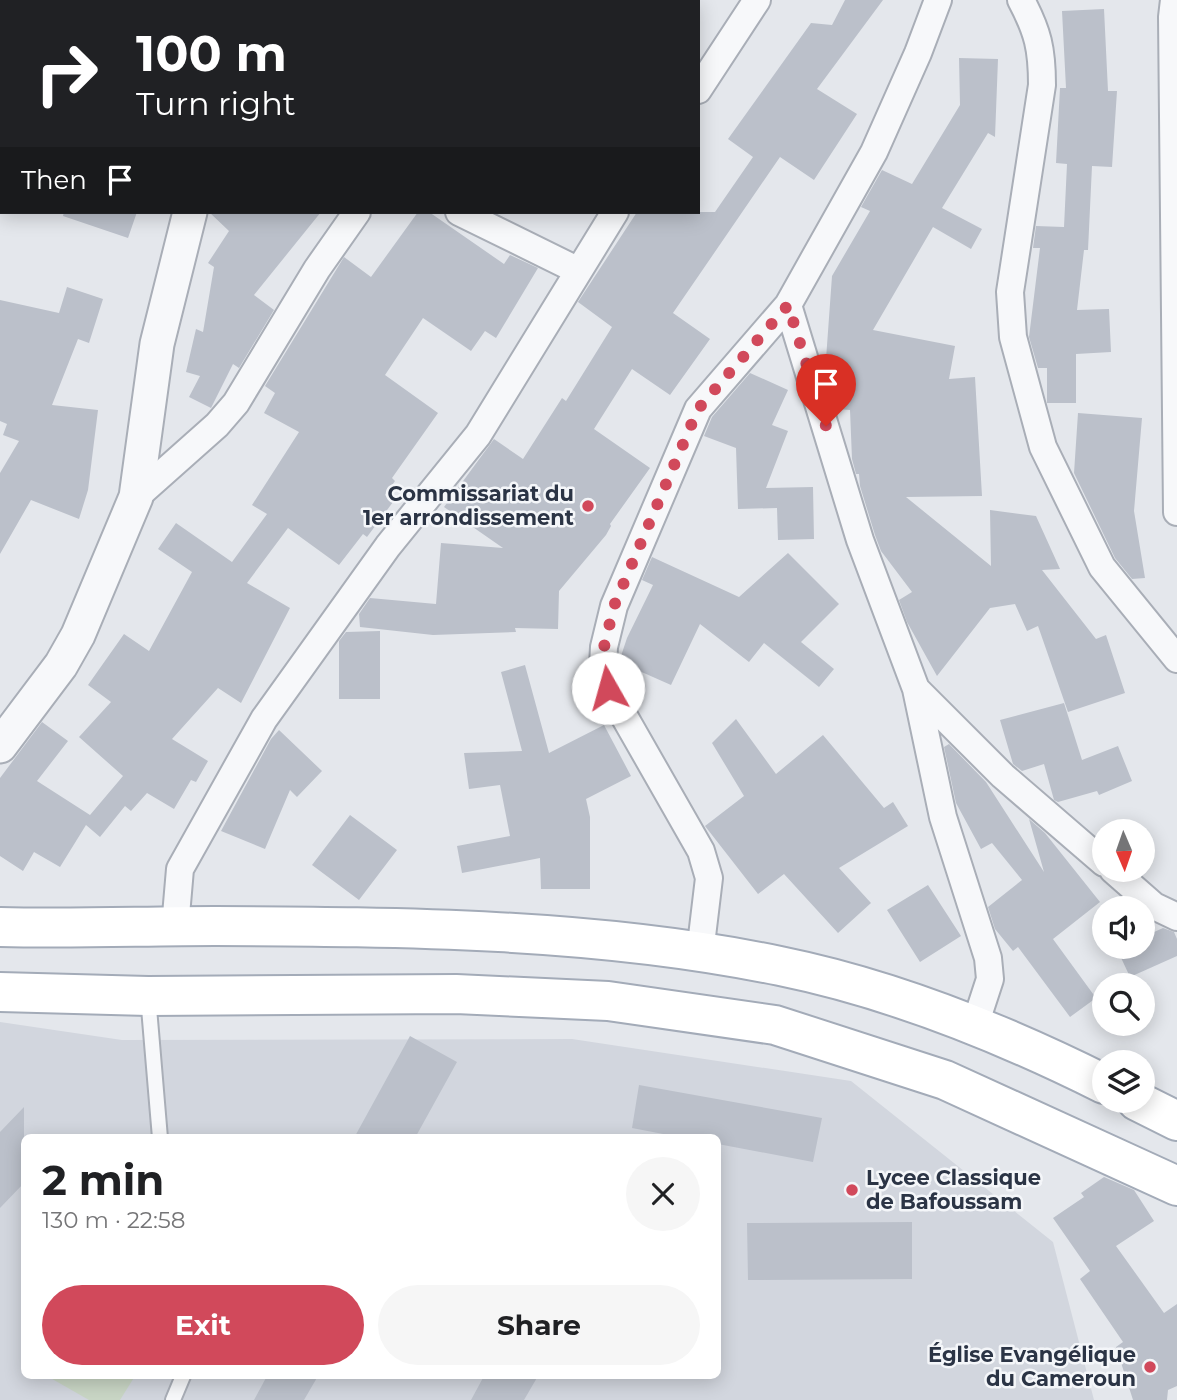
<!DOCTYPE html>
<meta charset="utf-8">
<style>
body{margin:0;font-family:Montserrat,sans-serif;background:#f6f6f6;color:#202124;height:100vh;display:flex;flex-direction:column;font-size:26px;white-space:nowrap}
*{box-sizing:border-box;margin:0}
p{font-size:23px;color:#757577}
.icon{flex:none;width:38px;height:38px;fill:none;stroke:currentColor;stroke-width:2;stroke-linecap:round;stroke-linejoin:round}
.map{position:relative;flex:1;overflow:hidden}
.drawer{position:absolute;left:21px;top:1134px;width:700px;height:245px;display:flex;flex-direction:column;background:#fff;border-radius:10px;box-shadow:0 4px 18px #0003}
.drawer>*{flex:none}
.top-card{position:absolute;left:0px;top:0px;width:700px;height:214px;box-shadow:0 4px 18px #0003;background:#202124;color:#fff;overflow:hidden}
.needle{width:46px;rotate:178deg}
.controls{position:absolute;left:1092px;top:819px;display:grid;gap:14px}
.controls a{display:grid;place-items:center;width:63px;height:63px;border-radius:50%;background:#fff;box-shadow:0 4px 18px #0003;font-size:35px}
.pin{position:absolute;display:grid;place-items:center;width:60px;height:60px;color:#fff;margin:-72px -30px;border-radius:50% 50% 50% 0;rotate:-45deg;box-shadow:0 0 7px #0007}
.pin .icon{rotate:45deg}
.me{position:absolute;width:77px;margin:-38px;rotate:353deg;stroke-linejoin:round;filter:drop-shadow(0 0 5px #0008)}
.turn{display:flex;align-items:center;gap:24px;height:147px;padding:0 21px;font-size:32px}
.turn .icon{width:91px;height:91px;stroke-width:2.5}
.turn b{display:block;font-size:49px;line-height:60px}
.then{display:flex;align-items:center;height:66px;padding:0 21px;background:#0003;gap:14px;font-size:26px}
.round{display:grid;place-items:center;flex:none;width:74px;height:74px;border-radius:37px;background:#f6f6f6}
.overview{display:flex;align-items:center;justify-content:space-between;height:119px;padding:0 21px}
h1{font-size:42px;font-weight:700;line-height:52px}
.action{display:flex;gap:14px;margin-top:auto;padding:14px 21px}
.action a{flex:1;height:80px;border-radius:42px;background:#d1495b;color:#fff;font-size:28px;font-weight:700;line-height:80px;text-align:center}
.action a+a{background:#f6f6f6;color:#202124}
.map>svg:first-child{display:block}
.built{fill:#d2d6de;fill-rule:evenodd}
.green{fill:#c9d6c5}
.building{fill:#bbc0ca}
.lines{fill:none;stroke-linecap:round;stroke-linejoin:round}
.service-casing{stroke:#a9aeb7;stroke-width:18}
.minor-casing{stroke:#a9aeb7;stroke-width:30}
.tertiary-casing{stroke:#a9aeb7;stroke-width:37}
.primary-casing{stroke:#a3abb8;stroke-width:42}
.service{stroke:#f7f8fa;stroke-width:14}
.minor{stroke:#f7f8fa;stroke-width:26}
.tertiary{stroke:#f7f8fa;stroke-width:33}
.primary{stroke:#fff;stroke-width:38}
.route{stroke:#d1495b;stroke-width:12;stroke-dasharray:0 21.6}
.poi-dot{fill:#d1495b;stroke:#f4f6f9;stroke-width:2.5}
.labels{text-anchor:middle;stroke-width:5;stroke-linejoin:round;paint-order:stroke}
.poi-label{font-size:21px;font-weight:bold;fill:#2b3445;stroke:#f4f6f9;text-anchor:end}
</style>
<div class="map">
<svg width="1177" height="1400" viewBox="0 0 1177 1400">
<rect width="100%" height="100%" fill="#e4e7ec"/>
<path class="built" d="M0,1022L122,1040L572,1039L851,1081L1053,1242L1094,1400H0ZM24,1138H718V1376H24Z"/>
<path class="green" d="M47,1376H135L120,1400H89Z"/>
<path class="building" d="M845,0H883L817,89L857,114L814,180L780,157L673,313L710,339L670,395L632,369L594,429L650,468L610,524L611,526L606,535L559,591L558,629L515,628L516,632L433,635L360,627L359,614L370,598L436,604L441,543L503,548L444,507L494,439L523,459L562,398L566,401L612,327L578,302L637,212H715L753,157L728,139L811,23L832,25Z
M1104,9L1108,91H1117L1112,167L1092,166L1088,250H1084L1077,310L1109,309L1111,352L1076,354V403H1047V368H1038L1029,337L1040,248H1033L1036,226L1064,227L1067,164L1056,163L1060,88H1066L1062,11Z
M959,58L998,59L995,137L988,133L942,208L982,229L971,249L933,227L873,330L955,346L949,379L975,377L982,496L906,497L991,566L990,510L1036,516L1060,569L1042,570L1096,639L1106,635L1125,693L1068,712L1038,626L1027,631L1015,604L990,608L937,676L907,622L899,600L912,592L881,551L875,535L860,486L859,474H856L852,459L850,410L836,409L825,373L832,276L870,211L861,207L882,170L912,184L960,105Z
M64,212H137L128,238L63,216Z
M209,212H321L254,295L274,310L239,368L233,364L211,408L189,397L200,376L186,372L196,329L203,332L214,267L208,263L229,231Z
M418,212H429L504,264L510,255L538,268L496,338L485,331L471,351L423,318L385,375L438,413L392,478L395,481L385,495L393,502L367,537L363,534L339,565L288,528L247,583L290,608L241,703L218,688L172,739L208,761L196,782L191,780L174,809L147,793L131,811L125,806L100,837L86,825L60,867L34,852L23,871L0,856V778L42,722L68,741L37,781L90,815L123,776L79,737L111,702L88,685L124,634L149,651L192,572L158,549L176,523L232,562L267,514L252,505L299,432L264,413L275,393L265,386L344,257L371,277Z
M67,287L103,299L89,343L78,339L52,405L98,410L88,490L79,519L31,500L0,554V473L19,441L3,435L7,424L0,421V300L59,313Z
M750,373L788,390L772,425L788,431L766,488L813,487L814,539L778,540L777,508L738,509L736,448L704,436L712,417Z
M1078,413L1142,418L1134,511L1145,578L1132,579L1115,558L1074,473Z
M788,553L839,604L801,642L834,669L819,687L764,643L749,662L700,624L671,685L619,662L627,638L653,585L642,580L652,557L739,597Z
M380,631V699H339V641L346,632Z
M525,665L549,753L604,725L631,776L586,799L590,817V889H541L540,858L462,873L457,846L510,836L500,785L469,789L464,753L522,751L501,672Z
M1064,703L1082,760L1118,746L1132,781L1099,795L1097,791L1058,802L1054,800L1044,764L1022,771L1013,764L1000,720Z
M736,719L776,774L823,735L884,808L893,802L908,826L839,868L871,903L838,933L784,874L758,894L705,826L744,796L712,743Z
M279,730L322,771L297,797L290,790L265,849L221,831L271,739Z
M949,744L986,782L1044,872L1029,819L1045,833L1100,902L1053,939L1096,998L1070,1017L1018,947L1013,951L995,929L988,907L1022,880L992,843L981,849L956,803L944,747Z
M350,815L397,850L359,900L312,865Z
M928,885L961,936L920,962L887,910Z
M1163,928L1174,932L1177,939V956L1130,977L1116,947H1143V937Z
M410,1036L457,1062L415,1138H354Z
M639,1085L822,1118L813,1162L718,1144V1138H684L632,1128Z
M24,1107V1183L0,1208V1132Z
M1104,1177L1134,1190L1154,1221L1116,1246L1164,1313L1177,1304V1386L1168,1390L1167,1400H1133L1116,1347L1123,1342L1080,1279L1090,1271L1053,1218L1084,1197L1081,1193Z
M912,1222V1279L748,1280L747,1223Z
M267,1376H318L304,1400H254Z
M484,1376H538L524,1400H471Z"/>
<g class="lines">
<g class="service-casing">
<path id="service" d="M148,996L160,1138
M173,1400L183,1376"/>
</g>
<g class="minor-casing">
<path id="minor" d="M1021,0C1038,32 1042,49 1042,85L1010,292L1013,337L1043,447L1102,567L1177,659
M1174,0L1172,17L1177,512
M477,2L478,0
M698,90L757,0
M459,212L577,270
M788,305L860,540L916,689L943,817L988,958L990,979L975,1025
M136,497L217,425L236,403L317,269L357,212
M916,689L1003,776L1104,863
M1113,870L1154,906L1177,917
M175,927L180,869L264,719L388,546L478,435L615,212
M700,953L709,878L701,851L608,688L603,666L604,647L614,606L698,409L788,305L874,152L918,53L938,0"/>
</g>
<g class="tertiary-casing">
<path id="tertiary" d="M260,2L261,0
M0,746L61,665L78,635L136,497L157,344L190,212"/>
</g>
<g class="primary-casing">
<path id="primary" d="M0,927C72,929 144,926 215,926C403,927 596,928 780,966C893,989 1002,1033 1104,1084
M0,992L148,996L456,994L608,1001L775,1025L945,1080L1177,1186
M1137,1101L1177,1121"/>
</g>
<use href="#service" class="service"/>
<use href="#minor" class="minor"/>
<use href="#tertiary" class="tertiary"/>
<use href="#primary" class="primary"/>
</g>
<g class="lines">
<path class="route" d="M608,688L603,666L604,647L614,606L698,409L788,305L826,426"/>
</g>
<g class="poi-dot">
<circle cx="588" cy="506" r="7"/>
<circle cx="852" cy="1190" r="7"/>
<circle cx="1150" cy="1367" r="7"/>
</g>
<g class="labels">
<g class="poi-label">
<text x="574" y="501">Commissariat du<tspan x="574" dy="24">1er arrondissement</tspan></text>
<text x="866" y="1185" text-anchor="start">Lycee Classique<tspan x="866" dy="24">de Bafoussam</tspan></text>
<text x="1136" y="1362">Église Evangélique<tspan x="1136" dy="24">du Cameroun</tspan></text>
</g>
</g>
</svg>
<div class="controls">
<a><svg class="needle" viewBox="-14 -14 28 28"><path d="M0-13l5 13h-10z" fill="#e53935"/><path d="M0 13l5-13h-10z" fill="#757577"/></svg></a>
<a><svg class="icon" aria-label="sound" viewBox="0 0 24 24"><path d="M4 9h4l5-4v14l-5-4H4zM17 9q2 3 0 6"/></svg></a>
<a><svg class="icon" aria-label="search" viewBox="0 0 24 24"><circle cx="10" cy="10" r="6"/><path d="M15 15l6 6"/></svg></a>
<a><svg class="icon" aria-label="layers" viewBox="0 0 24 24"><path d="M12 4l9 5-9 5-9-5zM3 14l9 5 9-5"/></svg></a>
</div>
<div class="pin" style="left:826px;top:426px;background:#d93025"><svg class="icon" aria-label="arrive" viewBox="0 0 24 24"><path d="M6 21V4h12l-3 4 3 4H6"/></svg></div>
<svg class="me" style="left:608px;top:688px" viewBox="-20 -20 40 40"><circle r="19" fill="#fff"/><path d="M0-13L10 11 0 6-10 11z" fill="#d1495b"/></svg>
<div class="top-card">
<div class="turn"><svg class="icon" aria-label="right" viewBox="0 0 24 24"><path d="M7 20v-9h11M14 6l5 5-5 5"/></svg><div><b>100 m</b>Turn right</div></div>
<div class="then">Then<svg class="icon" aria-label="arrive" viewBox="0 0 24 24"><path d="M6 21V4h12l-3 4 3 4H6"/></svg></div>
</div>
<section class="drawer">
<div class="overview"><div><h1>2 min</h1><p>130 m · 22:58</p></div><a class="round"><svg class="icon" aria-label="close" viewBox="0 0 24 24"><path d="M6 6l12 12M18 6L6 18"/></svg></a></div>
<div class="action"><a>Exit</a><a>Share</a></div>
</section>
</div>
